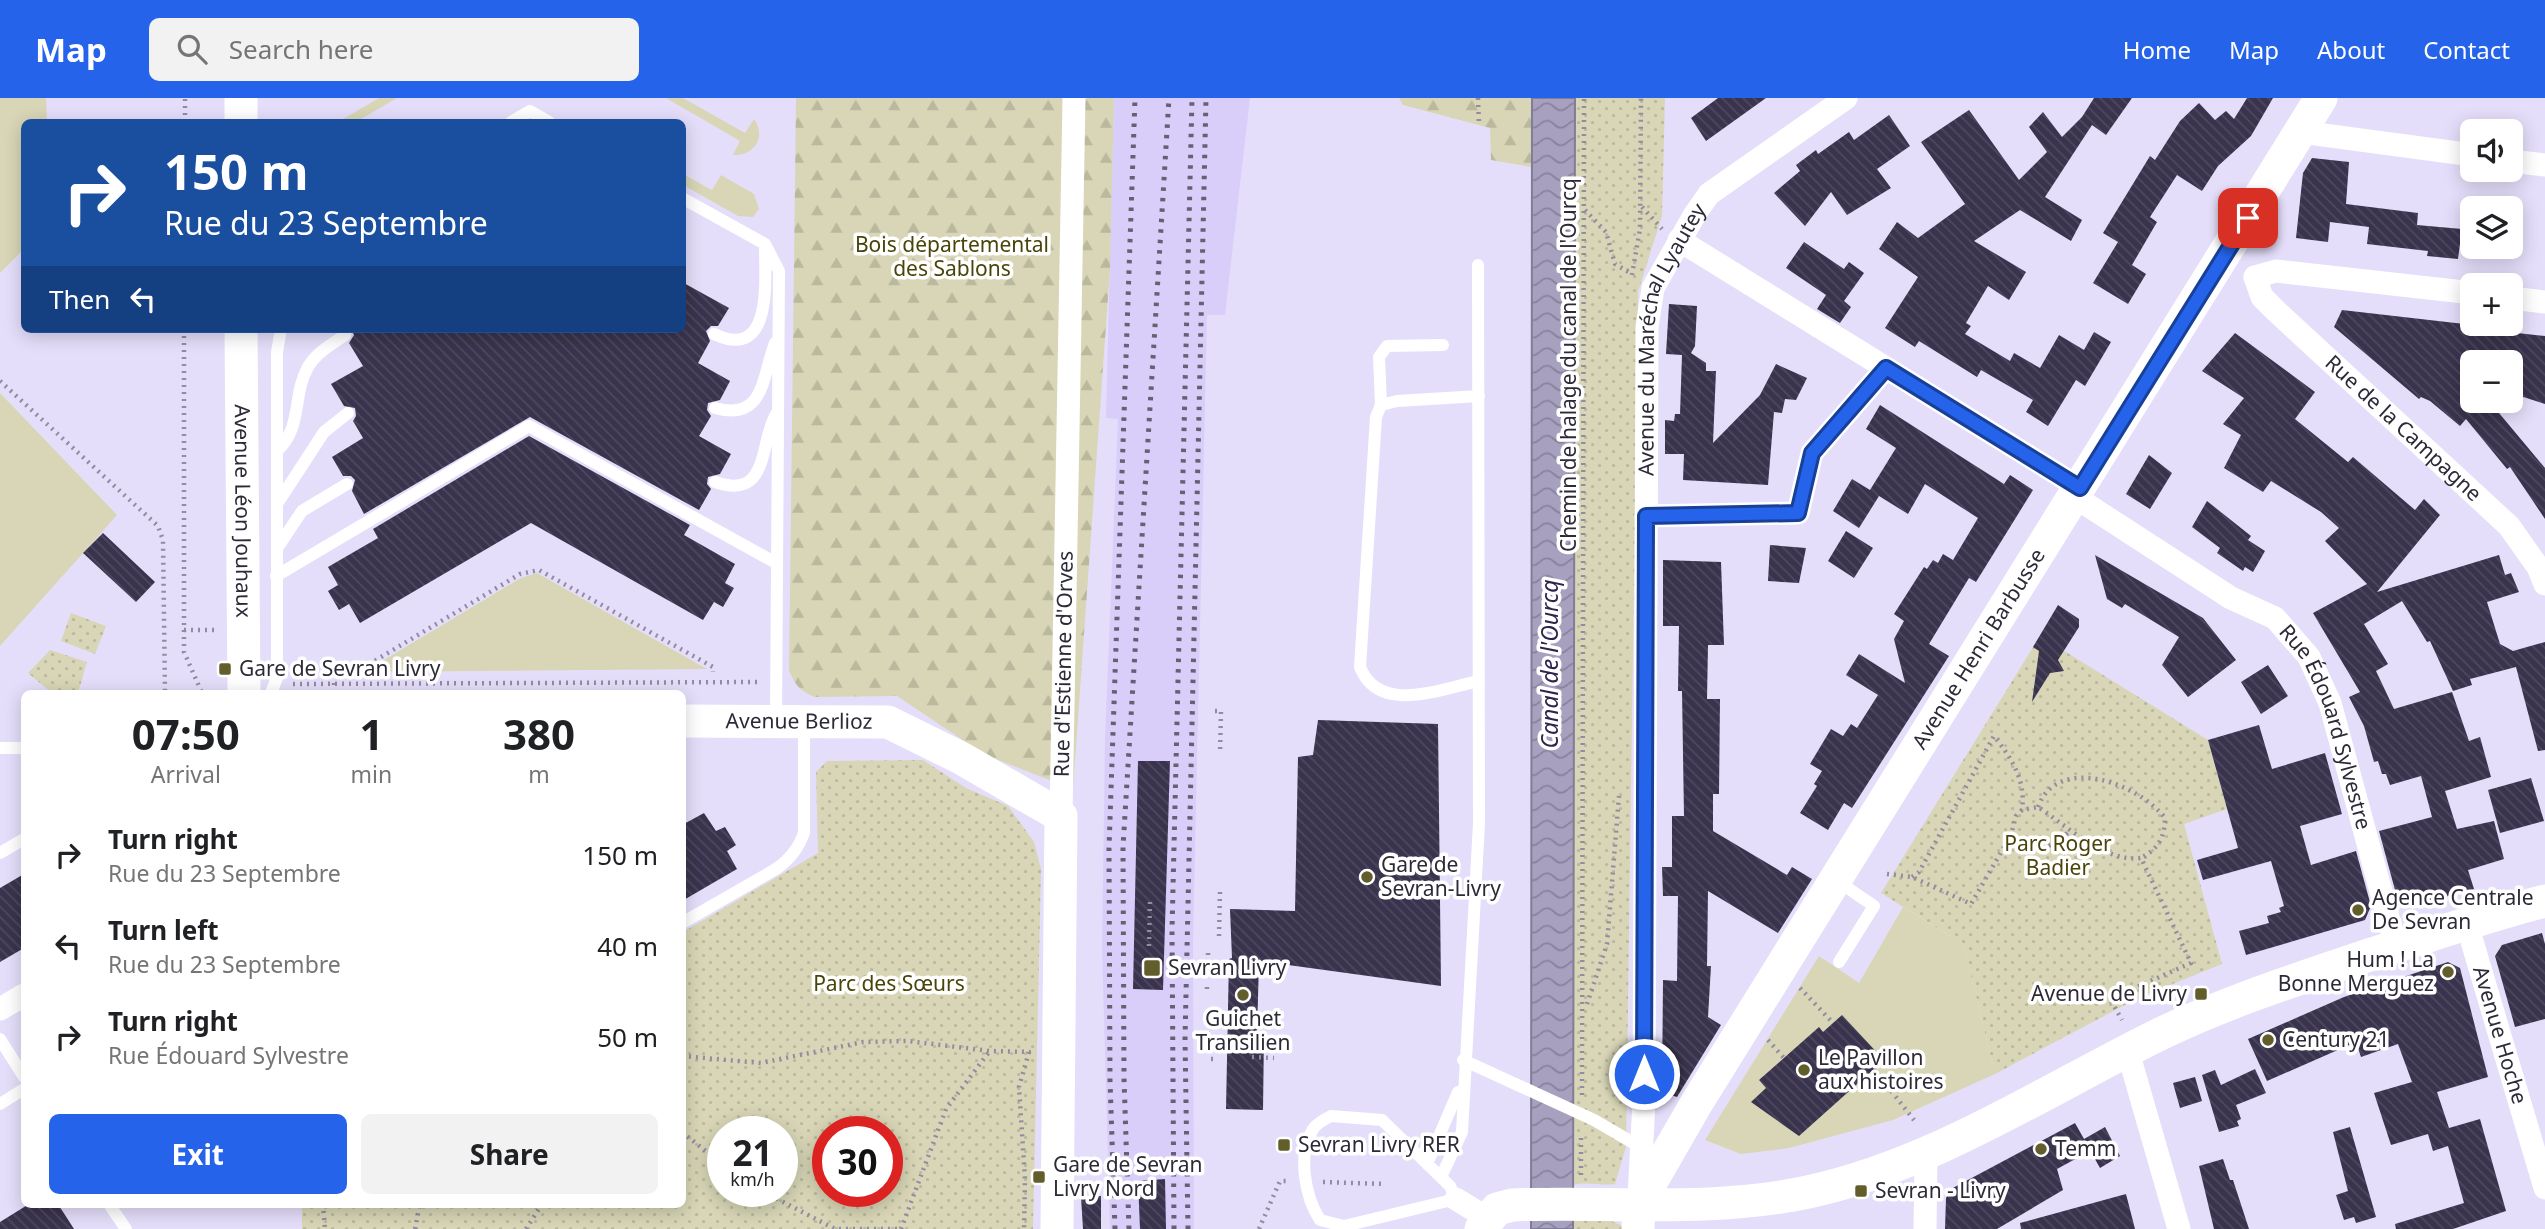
<!DOCTYPE html>
<meta charset="utf-8">
<style>
body{margin:0;font-family:"Noto Sans",sans-serif;background:#f2f2f2;color:#202124;height:100vh;display:flex;flex-direction:column;font-size:26px;white-space:nowrap}
*{box-sizing:border-box;margin:0}
p{font-size:23px;color:#757577}
.icon{flex:none;width:38px;height:38px;fill:none;stroke:currentColor;stroke-width:2;stroke-linecap:round;stroke-linejoin:round}
.map{position:relative;flex:1;overflow:hidden}
.sheet{position:absolute;left:21px;top:592px;width:665px;height:518px;display:flex;flex-direction:column;background:#fff;border-radius:10px;box-shadow:0 4px 18px #0003}
.sheet>*{flex:none}
.top-card{position:absolute;left:21px;top:21px;width:665px;height:214px;border-radius:10px;box-shadow:0 4px 18px #0003;background:#1a4fa0;color:#fff;overflow:hidden}
.controls{position:absolute;left:2460px;top:21px;display:grid;gap:14px}
.controls a{display:grid;place-items:center;width:63px;height:63px;border-radius:10px;background:#fff;box-shadow:0 4px 18px #0003;font-size:35px}
.speed{position:absolute;left:707px;top:1018px;display:flex;gap:14px;font-size:35px;font-weight:700;text-align:center}
.speed>*{display:grid;place-content:center;width:91px;height:91px;border-radius:50%;background:#fff;box-shadow:0 4px 18px #0003;line-height:1}
.speed small{font-size:18px;font-weight:400}
.speed .limit{border:10px solid #d22;background:#fff;color:#111}
.pin{position:absolute;display:grid;place-items:center;width:60px;height:60px;color:#fff;margin:-30px;border-radius:14px;box-shadow:0 4px 10px #0006}
.me{position:absolute;width:77px;margin:-38px;rotate:0deg;stroke-linejoin:round;filter:drop-shadow(0 0 5px #0008)}
.turn{display:flex;align-items:center;gap:24px;height:147px;padding:0 28px;font-size:32px}
.turn .icon{width:91px;height:91px;stroke-width:2.5}
.turn b{display:block;font-size:49px;line-height:60px}
.then{display:flex;align-items:center;height:66px;padding:0 28px;background:#0003;gap:14px;font-size:26px}
.eta{display:flex;justify-content:space-evenly;align-items:center;height:119px;text-align:center}
.eta b{font-size:42px;font-weight:700;line-height:49px}
.cta{display:flex;gap:14px;margin-top:auto;padding:14px 28px}
.cta a{flex:1;height:80px;border-radius:10px;background:#2563eb;color:#fff;font-size:28px;font-weight:700;line-height:80px;text-align:center}
.cta a+a{background:#f2f2f2;color:#202124}
ul{padding:0;list-style:none}
li{display:flex;align-items:center;gap:21px;height:91px;padding:0 28px}
li div{flex:1}
li b{display:block;font-size:26px}
li em{font-style:normal}
header{display:flex;align-items:center;gap:42px;box-sizing:border-box;height:98px;padding:0 35px;background:#2563eb;color:#fff}
header strong{font-size:33px}
nav{display:flex;gap:38px;margin-inline-start:auto;font-size:24px}
.search{width:490px;height:63px;background:#f2f2f2;display:flex;align-items:center;gap:18px;box-sizing:border-box;padding:0 24px;border-radius:10px;color:#757577;font-size:26px}
.map>svg:first-child{display:block}
.built{fill:#d9cef9}
.grass{fill:url(#grass-dots);fill-rule:evenodd}
.forest{fill:url(#forest-firs)}
.garden{fill:#d8d6b6}
.water{fill:url(#water-waves);stroke:#827d96;stroke-width:2}
.building{fill:url(#building-back-hatch)}
.lines{fill:none;stroke-linecap:round;stroke-linejoin:round}
.path{stroke:#918ca1;stroke-width:4.5;stroke-dasharray:2 5;stroke-linecap:butt}
.lane{stroke:#fff;stroke-width:12}
.street{stroke:#fff;stroke-width:23}
.secondary{stroke:#fff;stroke-width:33}
.rail{stroke:#656173;stroke-width:5;stroke-dasharray:3.5 7;stroke-linecap:butt}
.route-casing{stroke:#184099;stroke-width:18}
.route{stroke:#2563eb;stroke-width:12}
.poi-dot{fill:#625e2b;stroke:#fff;stroke-width:2.5}
.labels{text-anchor:middle;stroke-width:7;stroke-linejoin:round;paint-order:stroke}
.park-label{font-size:21px;fill:#494408;stroke:#fff}
.street-label{font-size:21px;fill:#2d2a37;stroke:#fff}
.poi-label{font-size:21px;fill:#2d2a37;stroke:#fff;text-anchor:start}
.water-label{font-size:23px;font-style:italic;fill:#31234e;stroke:#fff}
</style>
<header>
<strong>Map</strong>
<div class="search"><svg class="icon" aria-label="search" viewBox="0 0 24 24"><circle cx="10" cy="10" r="6"/><path d="M15 15l6 6"/></svg>Search here</div>
<nav><a>Home</a><a>Map</a><a>About</a><a>Contact</a></nav>
</header>
<div class="map">
<svg width="2545" height="1131" viewBox="0 0 2545 1131">
<defs>
<pattern id="grass-dots" width="8" height="8" patternUnits="userSpaceOnUse" patternTransform="scale(1.75)"><rect width="8" height="8" fill="#d8d6b6"/><path d="M2 2h.1M6 6h.1" fill="none" stroke="#bab89d" stroke-width="1.8" stroke-linecap="round"/></pattern>
<pattern id="forest-firs" width="22" height="20" patternUnits="userSpaceOnUse" patternTransform="scale(1.75)"><rect width="22" height="20" fill="#d8d6b6"/><path d="M5 1l3.5 6h-7zM16 11l3.5 6h-7z" fill="#bab89d"/></pattern>
<pattern id="water-waves" width="16" height="10" patternUnits="userSpaceOnUse" patternTransform="scale(1.75)"><rect width="16" height="10" fill="#a7a0bf"/><path d="M0 5q4-4 8 0t8 0" fill="none" stroke="#88839c"/></pattern>
<pattern id="building-back-hatch" width="6" height="6" patternUnits="userSpaceOnUse" patternTransform="scale(1.75)"><rect width="6" height="6" fill="#3a334d"/><path d="M-1 5l2 2M0 0l6 6M5-1l2 2" fill="none" stroke="#4e485f"/></pattern>
</defs>
<rect width="100%" height="100%" fill="#e5defa"/>
<path class="built" d="M1114,0H1250L1225,217H1207L1193,844L1194,1131H1110L1102,849L1105,641L1118,321L1106,320Z"/>
<path class="grass" d="M1575,0H1665L1662,118L1638,194L1626,1049L1615,1086C1600,1088 1588,1083 1573,1087Z
M71,515L106,528L95,556L61,543Z
M2040,538L2208,642L2227,711L2184,726L2222,866L2138,900L1995,976L1963,846L1881,795Z
M50,552L87,564L78,595H52L28,575Z
M923,662L966,690L1008,708L1034,744L1041,771L1033,1131H302V1106H682L683,834L818,755L816,674L827,663ZM723,1034H782V1094H723ZM828,1034H887V1094H828Z
M1573,1121L1609,1122L1623,1128V1131H1573Z"/>
<path class="forest" d="M796,0H1114L1110,171L1073,691L985,657L897,598L815,599C801,594 794,586 789,572Z
M1399,0H1532V69L1491,62L1490,30L1403,7Z"/>
<path class="garden" d="M0,0H46L47,24H24V151L0,175Z
M379,0H397L356,24H338Z
M666,0H683L745,35L754,21C767,39 754,58 733,57L740,43Z
M683,76L712,92L721,77L754,96L759,111L753,119L738,118L683,87Z
M0,295L117,417L0,548Z
M537,475L707,571L364,574L521,480Z
M1903,809L1963,846L1995,976L1893,1022L1789,1050L1741,1056L1705,1042L1819,858L1859,885Z"/>
<path class="water" d="M1532,0H1575L1573,1131H1531Z"/>
<path class="building" d="M1718,0H1766L1706,43L1691,20Z
M2094,0H2132L2106,37L2092,27L2045,99L2082,122L2071,143L2020,112L1974,143L2026,174L2009,202L1988,188L1966,225L1971,228L1965,236L2010,263L2014,255L2040,270L2059,237L2084,252L2094,234L2111,244L2085,288L2076,282L2048,328L2026,314L2033,302L1981,272L1977,279L1919,243L1915,249L1885,230L1918,179L1879,151L1897,124L1918,140L1965,106L1921,44L1969,12L2019,82L2047,54L2029,29L2043,14L2062,39L2082,19Z
M2247,0H2273L2251,38L2218,68L2202,93L2177,77L2150,119L2157,124L2132,167L2146,176L2128,206L2093,185L2118,144L2103,135L2150,58L2155,62L2180,23L2199,5L2215,22L2226,13L2234,21Z
M1889,17L1910,48L1877,71L1891,90L1847,117L1831,94L1805,128L1774,95L1800,73L1796,67L1816,52L1818,56L1849,34L1854,42Z
M2312,60L2349,64L2346,106L2418,115L2417,127L2462,131L2458,161L2427,158L2428,153L2367,146L2369,129L2330,124L2328,144L2296,140L2303,75Z
M1804,144L1844,171L1849,164L1864,175L1844,203L1851,209L1840,225L1817,211L1826,197L1786,170Z
M682,184L729,210L718,228H711L706,233L710,243L698,265L730,283L720,302L708,305L707,312L711,318L699,338L731,356L720,376L708,379L707,386L711,391L699,412L530,319L364,416L352,393L355,382L351,378H343L332,359L363,340L353,323L356,318L355,310L344,308L331,286L363,268L349,245L354,237L351,231H682Z
M1669,206L1697,208L1695,248L1691,255L1706,265V273H1716L1713,345L1760,297L1776,266L1807,280L1796,302L1785,301L1782,315L1774,314L1768,387L1683,382L1684,356H1665V322L1674,323L1675,316H1680L1682,257L1666,256Z
M2342,212L2508,231V234L2545,238V306L2511,295V261L2473,257V303H2489L2545,370V421L2510,369L2507,371L2466,321L2460,328L2430,303L2421,299L2419,301L2334,229Z
M2235,235L2315,294L2295,321L2348,364L2353,359L2415,412L2424,401L2440,417L2377,494L2499,457L2505,477L2511,475L2519,494L2487,504L2500,546L2513,553L2545,544V652L2538,653L2516,569L2470,581L2472,587L2453,593L2430,543L2427,544L2402,503L2364,526L2388,566L2376,573L2394,611L2452,594L2469,643L2480,639L2491,679L2445,693L2457,731L2494,723L2504,761L2468,772L2474,791L2409,809L2398,803L2379,733L2432,719L2421,678L2390,687L2386,676H2382L2378,663L2374,664L2364,628L2349,599L2360,594L2313,515L2367,486L2325,443L2339,430L2321,414L2271,383L2263,394L2224,370L2241,337L2223,326L2244,300L2202,273Z
M1880,307L2004,386L2010,377L2033,392L1976,484L1969,480L1929,546L1949,558L1852,710L1844,705L1828,732L1800,715L1817,688L1814,686L1822,673L1810,666L1831,631L1843,638L1851,626L1857,630L1878,597L1846,577L1859,556L1905,585L1894,541L1904,523L1894,516L1924,469L1927,471L1933,462L1938,465L1943,456L1953,462L1978,420L1925,386L1908,416L1879,398L1859,430L1833,413L1852,381L1870,392L1896,350L1866,331Z
M529,338L690,427L684,437L735,466L725,485L734,490L723,509L714,504L703,522L531,425L360,525L349,506L339,512L328,493L338,487L328,469L378,440L373,431Z
M2149,357L2172,375L2150,411L2126,396Z
M2207,403L2251,438L2248,442L2265,453L2253,474L2245,469L2243,473L2217,455L2220,450L2192,429Z
M1846,433L1873,450L1854,480L1828,463Z
M103,435L155,484L136,504L83,455Z
M1770,447L1806,450L1799,485L1768,483Z
M2095,457L2203,520L2236,562L2188,599L2162,567L2179,539L2125,506L2122,510L2107,501Z
M1663,462L1721,464L1724,547H1708L1707,601H1720L1719,696H1713V733L1787,777L1792,769L1812,781L1778,835L1708,793L1707,868H1711L1708,919L1721,927L1677,999L1662,994L1663,882L1677,883L1678,798H1663L1662,769H1672V718H1684L1682,593H1678L1679,528H1663Z
M2058,507L2079,521V529L2058,562L2064,573L2050,575L2032,604L2039,553L2033,549Z
M2268,567L2288,598L2261,616L2241,584Z
M1318,622L1438,626L1441,888L1259,863L1257,936H1264L1263,1012L1226,1011L1229,861L1232,860L1230,811L1295,813L1298,659L1313,657Z
M2259,627L2272,671L2325,655L2342,716L2300,728L2311,767L2356,753L2371,808L2365,822L2246,857L2239,833L2269,825L2267,818L2281,814L2279,810L2284,808L2271,763L2203,782L2197,762L2238,750L2208,642Z
M1138,663H1170L1163,892L1133,891Z
M2531,680L2544,723L2500,735L2488,692Z
M704,715L716,733L725,729L736,747L727,753L737,771L682,803V727Z
M24,776V850L0,864V790Z
M2542,835L2545,846V921L2515,929L2495,858L2502,847Z
M2448,864L2460,870L2488,979L2437,994L2449,1030L2480,1021L2506,1113L2453,1131H2396L2395,1126L2464,1105L2448,1048L2433,1053L2428,1036L2391,1047L2374,995L2412,984L2398,946L2361,959L2356,944L2267,983L2248,941L2344,899Z
M1842,917L1884,962L1799,1038L1751,1004L1766,990L1759,982L1819,929L1823,934Z
M2255,971L2266,995L2236,1007L2241,1021L2237,1023L2239,1028L2219,1034L2202,977L2215,972L2221,987Z
M2195,979L2202,1003L2180,1010L2173,985Z
M2075,1025L2084,1041L2105,1029L2120,1058L2100,1070L2087,1047L2090,1053L2057,1071L2063,1092L1997,1131H1945L1946,1100L1951,1091Z
M2350,1029L2376,1119L2356,1125L2354,1119L2344,1122L2336,1097L2348,1093L2333,1034Z
M2223,1061L2230,1082H2233L2249,1131H2214L2199,1068Z
M1165,1081L1166,1131H1140L1138,1083Z
M2126,1096L2135,1131H2021L2020,1125Z
M1101,1098V1131H1083L1081,1099Z
M29,1106H58L74,1131H0V1124Z"/>
<g class="lines">
<path class="path" d="M1478,0L1479,27
M185,24V0
M1642,109L1662,131
M1585,112L1606,134L1615,166L1632,176
M1632,177L1640,131L1641,0
M184,231V554L202,595
M0,283L158,428L163,442L165,595
M184,532H217
M351,577L520,476L539,472L713,569V574
M334,585V595
M293,586L760,584
M1215,613H1221L1220,656
M2038,709C2058,655 2139,686 2165,720C2165,739 2158,751 2141,760
M2011,737C2031,759 2053,751 2071,731
M1887,776L1912,779L1971,806L2011,737L2016,718L2022,712L2038,709C2067,728 2105,765 2141,760L2191,865L2110,901L2122,922
M1912,779L1919,774L1994,638C2012,661 2026,682 2022,712
M1219,838L1220,793
M1149,848L1150,802
M1208,857V853
M1224,873L1259,874
M1800,890L1833,925
M1207,891V887
M1587,906L1607,846L1619,698
M1768,942L1784,960
M1222,944L1270,949
M1207,949L1208,914
M682,958L761,965L863,944L908,943L990,953L1029,954L1019,989L1025,1081L1024,1131
M1252,959L1274,960
M1211,961H1216
M1874,971L1914,1022
M1582,997L1584,0
M682,1034L723,1067
M1581,1077V1037
M1323,1084L1385,1086
M764,1094L835,1131H901
M323,1106L325,1131
M415,1131L420,1106
M526,1131L542,1106
M901,1131L946,1011L989,954
M1259,1131L1280,1083H1289"/>
<path class="lane" d="M511,24L530,13L549,24
M682,100L765,146L779,173L776,622
M714,236C773,264 765,183 765,150
M1479,298L1397,303L1381,307L1376,319L1360,569C1379,617 1440,591 1479,583
M1381,307L1379,259L1387,248L1443,247
M715,310C765,324 762,278 775,245
M277,353C303,329 292,297 308,269C317,254 332,246 345,237
M715,384C770,403 759,345 776,316
M277,406L324,334L348,315
M278,449L302,413L347,386
M276,478L529,328L776,465
M271,595L277,580V254L281,231
M0,650H24
M0,755L24,741
M1836,782L1874,808L1839,864
M682,825L776,771C790,761 798,751 804,735V624
M0,941L24,979
M1463,962L1594,1022L1642,1050
M0,1006L24,991
M1331,1018L1382,1022L1450,1088L1456,1101L1344,1128L1320,1122C1305,1099 1297,1056 1313,1031C1317,1025 1325,1021 1331,1018Z
M1427,1066L1458,994
M1441,1079L1462,1034L1479,725L1478,167
M109,1106L126,1131"/>
<g class="street">
<path d="M2301,34L2473,57"/>
<path d="M2511,63L2545,67"/>
<path d="M1679,142L2080,390"/>
<path id="s1" d="M2255,179L2262,199L2276,213L2509,428L2538,469L2545,486"/>
<path d="M2255,179L2276,173L2473,195"/>
<path d="M2511,200L2545,204"/>
<path id="s2" d="M2075,399L2231,500L2275,520L2309,559L2330,605L2396,849"/>
<path d="M1646,418L1798,415L1812,355L1886,270"/>
<path id="s3" d="M1061,718L1074,0"/>
<path id="s4" d="M2466,823L2545,1090"/>
<path d="M0,911L24,897"/>
<path d="M2128,954L2179,1131"/>
<path id="s5" d="M1639,1100L1644,1003L1647,229L1653,190L1695,116L1709,96L1846,0"/>
<path d="M1456,1101L1487,1120"/>
<path d="M1925,1131L1926,1057"/>
</g>
<g class="secondary">
<path d="M241,0V24"/>
<path id="s6" d="M241,231L244,595"/>
<path id="s7" d="M682,623L888,624L961,660L1061,718L1057,1131"/>
<path d="M1481,1131L1497,1111L1512,1107C1610,1103 1711,1115 1808,1094C1932,1067 2040,996 2152,940C2222,905 2298,881 2372,856C2430,838 2486,818 2545,803"/>
<path id="s8" d="M1638,1131L1639,1105L1696,1006L2321,0"/>
</g>
<path class="rail" d="M1115,1131L1110,982L1109,750L1135,0
M1129,1131L1124,980L1123,749L1169,0
M1174,1131L1172,832L1192,0
M1188,1131L1185,941L1206,0"/>
</g>
<g class="lines">
<g class="route-casing">
<path id="route" d="M1644,976L1646,418L1798,415L1812,355L1886,270L2080,390L2248,120"/>
</g>
<use href="#route" class="route"/>
</g>
<g class="poi-dot">
<rect x="218" y="564" width="14" height="14" rx="3.5"/>
<circle cx="1367" cy="779" r="7"/>
<circle cx="2358" cy="812" r="7"/>
<rect x="1143" y="861" width="18" height="18" rx="3.5"/>
<circle cx="2448" cy="874" r="7"/>
<rect x="2194" y="889" width="14" height="14" rx="3.5"/>
<circle cx="1243" cy="897" r="7"/>
<circle cx="2268" cy="942" r="7"/>
<circle cx="1804" cy="972" r="7"/>
<rect x="1277" y="1040" width="14" height="14" rx="3.5"/>
<circle cx="2041" cy="1051" r="7"/>
<rect x="1032" y="1072" width="14" height="14" rx="3.5"/>
<rect x="1854" y="1086" width="14" height="14" rx="3.5"/>
</g>
<g class="labels">
<g class="park-label">
<text x="952" y="154">Bois départemental<tspan x="952" dy="24">des Sablons</tspan></text>
<text x="2058" y="753">Parc Roger<tspan x="2058" dy="24">Badier</tspan></text>
<text x="889" y="893">Parc des Sœurs</text>
</g>
<g class="street-label">
<text dy="7" stroke="none"><textPath href="#s5" startOffset="864">Avenue du Maréchal Lyautey</textPath></text>
<text transform="translate(1569 267) rotate(-90)" y="7">Chemin de halage du canal de l'Ourcq</text>
<text dy="7" stroke="none"><textPath href="#s1" startOffset="214">Rue de la Campagne</textPath></text>
<text dy="7" stroke="none"><textPath href="#s6" startOffset="182">Avenue Léon Jouhaux</textPath></text>
<text dy="7" stroke="none"><textPath href="#s8" startOffset="676">Avenue Henri Barbusse</textPath></text>
<text dy="7" stroke="none"><textPath href="#s3" startOffset="152">Rue d'Estienne d'Orves</textPath></text>
<text dy="7" stroke="none"><textPath href="#s7" startOffset="117">Avenue Berlioz</textPath></text>
<text dy="7" stroke="none"><textPath href="#s2" startOffset="357">Rue Édouard Sylvestre</textPath></text>
<text dy="7" stroke="none"><textPath href="#s4" startOffset="119">Avenue Hoche</textPath></text>
</g>
<g class="poi-label">
<text x="239" y="578">Gare de Sevran Livry</text>
<text x="1381" y="774">Gare de<tspan x="1381" dy="24">Sevran-Livry</tspan></text>
<text x="2372" y="807">Agence Centrale<tspan x="2372" dy="24">De Sevran</tspan></text>
<text x="2434" y="869" text-anchor="end">Hum ! La<tspan x="2434" dy="24">Bonne Merguez</tspan></text>
<text x="1168" y="877">Sevran Livry</text>
<text x="2187" y="903" text-anchor="end">Avenue de Livry</text>
<text x="1243" y="928" text-anchor="middle">Guichet<tspan x="1243" dy="24">Transilien</tspan></text>
<text x="2282" y="949">Century 21</text>
<text x="1818" y="967">Le Pavillon<tspan x="1818" dy="24">aux histoires</tspan></text>
<text x="1298" y="1054">Sevran Livry RER</text>
<text x="2055" y="1058">Temm</text>
<text x="1053" y="1074">Gare de Sevran<tspan x="1053" dy="24">Livry Nord</tspan></text>
<text x="1875" y="1100">Sevran - Livry</text>
</g>
<g class="water-label">
<text transform="translate(1550 566) rotate(-90)" y="8">Canal de l'Ourcq</text>
</g>
</g>
</svg>
<div class="controls">
<a><svg class="icon" aria-label="sound" viewBox="0 0 24 24"><path d="M4 9h4l5-4v14l-5-4H4zM17 9q2 3 0 6"/></svg></a>
<a><svg class="icon" aria-label="layers" viewBox="0 0 24 24"><path d="M12 4l9 5-9 5-9-5zM3 14l9 5 9-5"/></svg></a>
<a>+</a>
<a>−</a>
</div>
<div class="speed"><div>21<small>km/h</small></div><div class="limit">30</div></div>
<div class="pin" style="left:2248px;top:120px;background:#d93025"><svg class="icon" aria-label="arrive" viewBox="0 0 24 24"><path d="M6 21V4h12l-3 4 3 4H6"/></svg></div>
<svg class="me" style="left:1644px;top:976px" viewBox="-20 -20 40 40"><circle r="17" fill="#2563eb" stroke="#fff" stroke-width="3"/><path d="M0-11L8 9 0 5-8 9z" fill="#fff"/></svg>
<div class="top-card">
<div class="turn"><svg class="icon" aria-label="right" viewBox="0 0 24 24"><path d="M7 20v-9h11M14 6l5 5-5 5"/></svg><div><b>150 m</b>Rue du 23 Septembre</div></div>
<div class="then">Then<svg class="icon" aria-label="left" viewBox="0 0 24 24"><path d="M17 20v-9H6M10 6l-5 5 5 5"/></svg></div>
</div>
<section class="sheet">
<div class="eta">
<div><b>07:50</b><p>Arrival</p></div>
<div><b>1</b><p>min</p></div>
<div><b>380</b><p>m</p></div>
</div>
<ul>
<li><svg class="icon" aria-label="right" viewBox="0 0 24 24"><path d="M7 20v-9h11M14 6l5 5-5 5"/></svg><div><b>Turn right</b><p>Rue du 23 Septembre</p></div><em>150 m</em></li>
<li><svg class="icon" aria-label="left" viewBox="0 0 24 24"><path d="M17 20v-9H6M10 6l-5 5 5 5"/></svg><div><b>Turn left</b><p>Rue du 23 Septembre</p></div><em>40 m</em></li>
<li><svg class="icon" aria-label="right" viewBox="0 0 24 24"><path d="M7 20v-9h11M14 6l5 5-5 5"/></svg><div><b>Turn right</b><p>Rue Édouard Sylvestre</p></div><em>50 m</em></li>
</ul>
<div class="cta"><a>Exit</a><a>Share</a></div>
</section>
</div>
